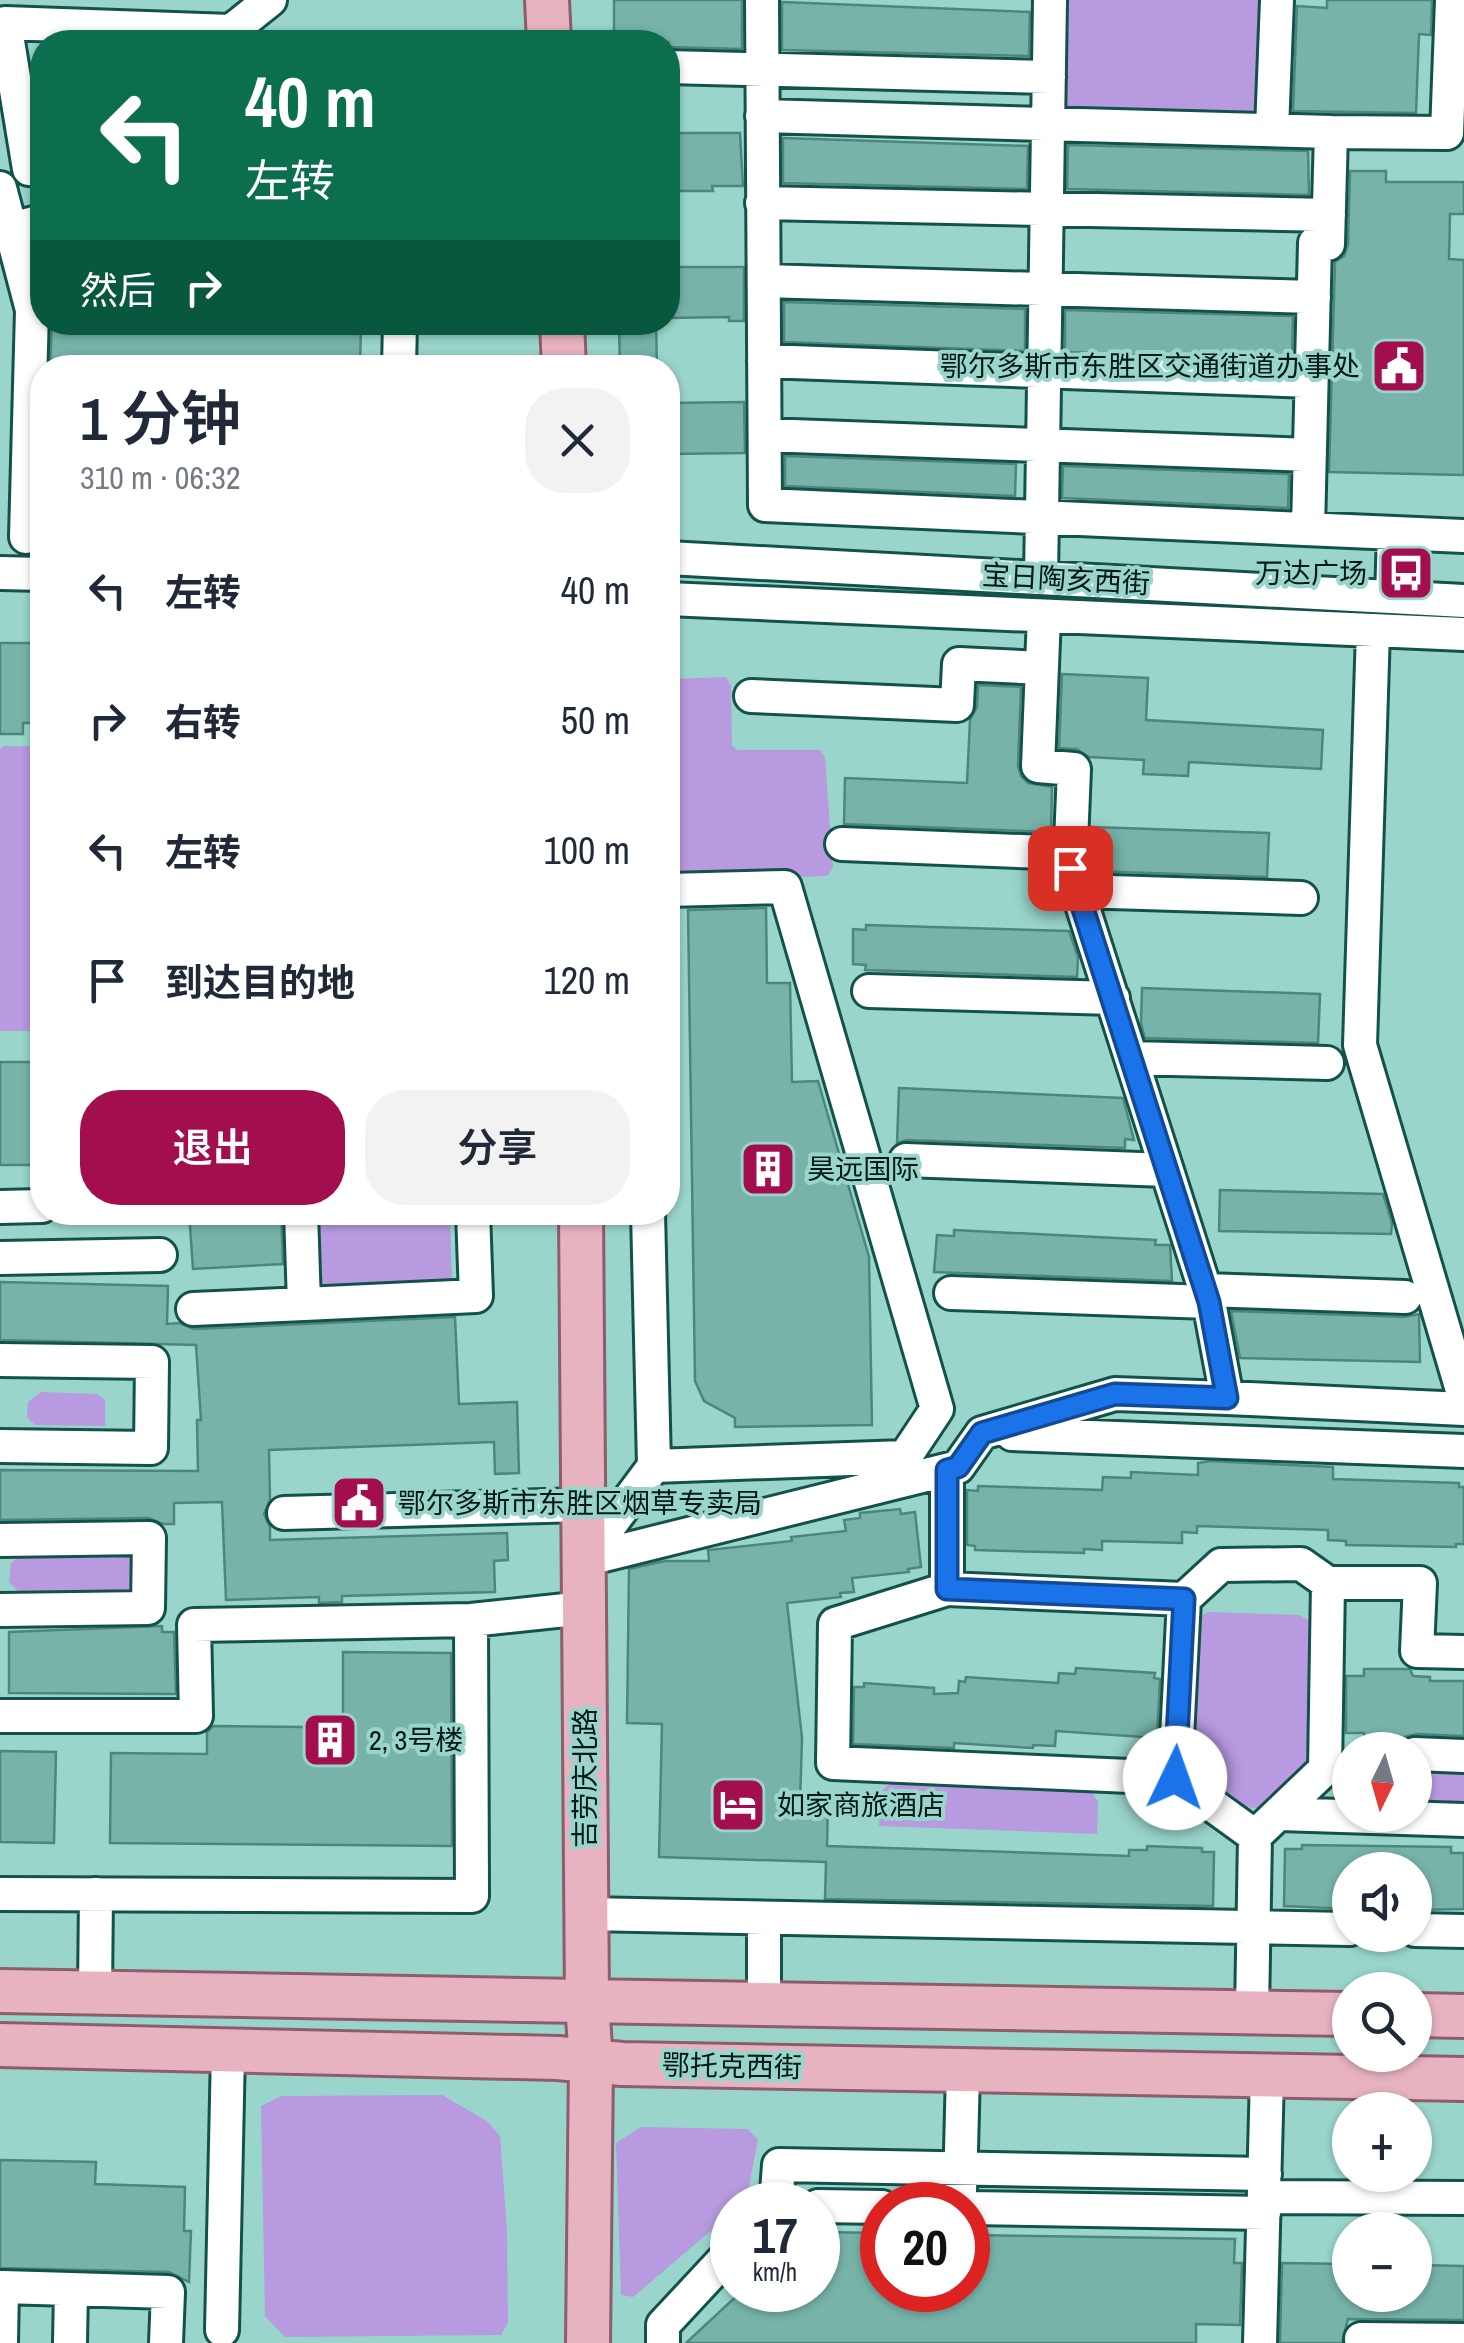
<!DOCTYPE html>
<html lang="zh">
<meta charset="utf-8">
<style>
body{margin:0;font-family:"Archivo Narrow","Noto Sans SC",sans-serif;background:#f2f2f3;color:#1f2937;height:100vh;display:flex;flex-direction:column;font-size:38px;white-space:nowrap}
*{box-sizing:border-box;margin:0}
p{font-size:32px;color:#747a83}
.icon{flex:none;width:55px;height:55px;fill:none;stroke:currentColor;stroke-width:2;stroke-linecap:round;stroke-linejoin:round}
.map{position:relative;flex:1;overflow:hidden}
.sheet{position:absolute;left:30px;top:355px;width:650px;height:870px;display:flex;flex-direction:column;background:#fff;border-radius:40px;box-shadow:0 2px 8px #0004}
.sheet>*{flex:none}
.top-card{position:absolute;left:30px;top:30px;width:650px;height:305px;border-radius:40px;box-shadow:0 2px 8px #0004;background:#0b6e4f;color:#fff;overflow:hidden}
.needle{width:65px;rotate:185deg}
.fabs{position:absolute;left:1332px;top:1732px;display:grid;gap:20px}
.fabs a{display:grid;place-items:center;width:100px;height:100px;border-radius:50%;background:#fff;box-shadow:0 2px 8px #0004;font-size:50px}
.speed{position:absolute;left:710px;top:2182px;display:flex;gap:20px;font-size:50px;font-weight:700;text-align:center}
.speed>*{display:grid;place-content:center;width:130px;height:130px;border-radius:50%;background:#fff;box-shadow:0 2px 8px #0004;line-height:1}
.speed small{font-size:25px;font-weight:400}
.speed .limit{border:15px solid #d22;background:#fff;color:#111}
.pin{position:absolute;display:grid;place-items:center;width:85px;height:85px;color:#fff;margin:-42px;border-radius:20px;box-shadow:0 5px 15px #0006}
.me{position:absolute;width:110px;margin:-55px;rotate:3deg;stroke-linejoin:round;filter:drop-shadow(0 0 8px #0008)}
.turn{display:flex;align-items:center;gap:35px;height:210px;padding:0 50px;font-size:45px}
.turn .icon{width:130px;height:130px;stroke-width:2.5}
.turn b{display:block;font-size:70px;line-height:85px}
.then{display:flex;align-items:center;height:95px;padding:0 50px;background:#0003;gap:20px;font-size:38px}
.round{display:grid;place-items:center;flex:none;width:105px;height:105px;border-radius:40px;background:#f2f2f3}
.headline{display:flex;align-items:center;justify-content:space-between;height:170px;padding:0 50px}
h1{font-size:60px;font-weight:600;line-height:75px}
.action{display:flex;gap:20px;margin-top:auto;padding:20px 50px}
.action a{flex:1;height:115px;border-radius:40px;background:#a30e4f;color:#fff;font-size:40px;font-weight:600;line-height:115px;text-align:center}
.action a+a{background:#f2f2f3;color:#1f2937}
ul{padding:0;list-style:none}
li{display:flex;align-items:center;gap:30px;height:130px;padding:0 50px}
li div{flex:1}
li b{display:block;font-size:38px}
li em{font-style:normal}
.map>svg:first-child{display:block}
.green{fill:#b79adf}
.building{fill:#77b3a9;stroke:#4c877e;stroke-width:2.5}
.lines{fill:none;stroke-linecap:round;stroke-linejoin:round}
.minor-casing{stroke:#13524b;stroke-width:38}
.major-casing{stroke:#8e5d6b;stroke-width:48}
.minor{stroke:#fff;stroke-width:32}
.major{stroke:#e8b3c1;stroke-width:42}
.route-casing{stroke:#114b97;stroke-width:25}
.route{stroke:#1a73e8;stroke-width:18}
.labels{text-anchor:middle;stroke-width:8;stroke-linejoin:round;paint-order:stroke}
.poi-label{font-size:28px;fill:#021a17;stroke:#99d5cb;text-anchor:start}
.street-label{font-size:28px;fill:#021a17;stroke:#99d5cb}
</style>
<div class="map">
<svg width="1464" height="2343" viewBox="0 0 1464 2343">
<rect width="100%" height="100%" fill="#99d5cb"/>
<path class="green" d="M1058,0H1271L1267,107L1253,118L1068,115L1054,107Z
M277,30L436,35L444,42H267Z
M726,677L731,686L732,746L738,750H820L825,758L833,868L827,876L668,880V679Z
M3,746H42V1031H0V750Z
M311,1213H450L452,1284L319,1297Z
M41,1392L97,1394L105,1400V1426L35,1425L27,1417L28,1402Z
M23,1554H129L141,1562L139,1586L126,1595L23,1596L9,1582L11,1563Z
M1208,1612L1299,1615L1322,1627L1321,1746L1304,1784L1268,1808L1228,1807L1193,1777L1184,1740L1189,1624Z
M1415,1763L1464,1764V1809L1415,1808Z
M896,1779L1087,1783L1098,1802L1097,1834L879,1826L880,1792Z
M442,2095L487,2121L500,2136L507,2229L508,2323L501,2335L285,2337L265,2316L261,2106L281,2096Z
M641,2127L748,2129L758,2140L746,2201L732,2205V2213L633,2297L621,2295L616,2143Z"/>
<path class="building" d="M614,0H742V49L668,47V42H614Z
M1327,0H1432L1431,35L1419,34L1416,113L1293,111L1297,6L1327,8Z
M782,2L1030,12L1029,56L782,50Z
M668,133H740L743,186H712L713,191H668Z
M783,138L1028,146L1027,189L783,183Z
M1068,145L1308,151L1309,195L1067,189Z
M1350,171H1386V182H1464V214H1450L1449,259L1464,260V475L1329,472L1335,262L1344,256L1348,245Z
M668,267H744V321H729V317L668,318Z
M784,302L1025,309V351L784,342Z
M1065,310L1293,316L1292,360L1065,352Z
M52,322H361L360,368H50Z
M619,322H656L657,368H620Z
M744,402L745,453L668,454V403Z
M785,456L1016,464L1015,496L785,486Z
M1063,466L1289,474L1288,508L1062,498Z
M0,643H42V723H23V734H0Z
M1062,674L1148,678L1146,720L1323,730L1321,769L1189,762L1188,776L1143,774L1144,760L1089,757L1077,749L1059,748Z
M978,685L1021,687L1018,766L1021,776L1028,783L1052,787L1051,832L844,824L845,778L967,783L970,720L977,707Z
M1092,827L1269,833L1267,877L1092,871Z
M766,908L767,983H790L792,1082L818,1081L869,1257L872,1425L735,1427V1418L704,1401L695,1381L688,910Z
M866,925L1069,931L1078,957L1077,977L865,970L866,965L853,964V929L866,930Z
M1142,988L1320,994L1318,1043L1145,1038L1141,1024Z
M0,1062H42V1165H0Z
M899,1088L1123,1098L1134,1140L1125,1139V1148L907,1140L897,1143Z
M1220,1190L1383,1194L1392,1223L1391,1234L1219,1231Z
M189,1212H281L283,1264L193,1269Z
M954,1230L1156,1240L1155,1245H1170L1172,1281L934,1272L937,1235L954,1236Z
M0,1282L168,1286L167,1324L180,1323L194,1329L455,1317L459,1404L517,1402L519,1473L495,1474L494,1442L269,1450L270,1500L264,1514L270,1527V1540L507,1533L508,1560L494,1561L495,1592L342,1596V1602L319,1603V1597L226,1600L222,1502L174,1503V1524H163L149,1518L0,1520V1470L198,1471L197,1420H201L196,1345L0,1340Z
M1231,1311L1404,1317L1419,1314L1420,1362L1240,1358Z
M1210,1461L1333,1467V1479L1459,1483V1487H1464V1544H1456V1547L1346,1545V1541L1328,1540V1530L1197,1526V1533L1182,1532V1543L1102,1541V1550L1084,1549V1553L975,1550V1546L967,1545V1490L978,1491V1486L1102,1490L1103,1477L1131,1478V1472L1198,1475V1463Z
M900,1509L901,1514L915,1512L921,1567L908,1569L909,1572L852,1578L854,1592L840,1593L841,1597L787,1603L802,1738L800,1804L828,1805L827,1846L1129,1856V1850H1147V1846L1202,1848V1852H1214L1213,1906L825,1899L826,1862L659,1857L662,1724L627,1723L629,1569L665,1561H709L708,1550L792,1541L791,1537L846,1531L844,1520L860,1518V1513Z
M162,1626V1632H174L176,1694L9,1693V1632Z
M343,1652L451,1653L452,1846L110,1843L111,1753L207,1754V1732L213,1726L308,1727L307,1719H343Z
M1076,1668L1155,1673L1154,1678L1160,1679L1157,1738L1056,1731L1055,1746L1033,1745V1748L954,1743V1748L853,1744L854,1687H864V1683L934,1688V1694L958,1693L959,1681L965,1682L966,1677L1058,1683L1059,1673L1075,1674Z
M1364,1669H1410L1413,1676L1430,1677V1681H1464V1736L1416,1734L1404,1737H1364V1733H1346V1676H1364Z
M0,1751L56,1752L54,1843L0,1842Z
M1302,1845L1451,1847V1853H1464V1909L1415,1910V1870H1350V1909L1284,1906L1285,1849H1302Z
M0,2160L96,2162L95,2184L185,2187L184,2231H191L189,2282L169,2272L0,2268Z
M818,2232L882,2233V2290H968V2235L1235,2239L1234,2263H1242L1240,2325L1196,2324V2343H686L743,2290H818Z
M1282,2263L1350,2264V2295H1415V2265L1464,2266V2320L1348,2319L1342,2343H1280Z"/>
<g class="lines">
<g class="minor-casing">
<path id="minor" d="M762,0L765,505L1464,536
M231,31L270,0
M668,67L1049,77
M762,116L1331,132L1328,244L1315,243L1308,529
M1272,130L1277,0
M1331,132L1447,133L1452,0
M42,170L29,169L5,23L231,31L230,42
M0,188L32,310L26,537
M762,203L1329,215
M11,229L42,221
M764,281L1314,297
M764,361L1311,381
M399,368L400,322
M765,435L1310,455
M668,558L1464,601
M0,573L42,574
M1041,578L1050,0
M1392,597L1394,533
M668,599L1464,634
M1044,616L1038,766L1074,769L1070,867L1209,1302L1227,1398L1464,1409
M1373,630L1360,1045L1464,1397
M751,696L957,705L959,664L1042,668
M842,844L1070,853
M1078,891L1301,898
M869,991L1113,998
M1131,1058L1327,1063
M906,1160L1166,1170
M0,1207L42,1206
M301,1212L304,1304L476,1296L473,1212
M648,1212L654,1466
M0,1258L160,1255
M1205,1290L1405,1297
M951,1293L1209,1302
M193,1309L304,1304
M0,1360L152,1362L151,1448L0,1446
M1012,1434L1464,1451
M947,1470V1589L835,1624L833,1763L1175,1778
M284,1513L583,1505
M0,1540L149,1538L148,1608L0,1610
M584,1560L654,1466L905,1457L937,1409L785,887L668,890
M584,1560L958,1467L982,1433L1115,1394L1227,1398
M947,1589L1184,1599L1175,1778L1255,1836L1252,2012
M1184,1599L1221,1565L1301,1564L1328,1583H1420L1417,1651L1464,1652
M0,1716H196L194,1625L471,1620L584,1608
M1415,1754L1464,1756
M1280,1814L1464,1820
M1255,1836L1325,1769L1328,1583
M0,1894L472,1896L471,1620
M586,1914L1350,1929
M1415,1930L1464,1931
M95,1993L96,1894
M764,2004V1918
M960,2191L963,2070
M1264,2197L1464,2198
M776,2205L779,2165L1265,2174
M818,2206L882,2207
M968,2208L1264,2213
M222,2330L228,2051
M1361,2339L1464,2340
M1,2343L2,2287L71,2289
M70,2343L71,2289L168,2292L166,2343
M663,2343V2325L732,2251
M1260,2343L1267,2076"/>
</g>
<g class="major-casing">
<path id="major" d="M547,0L549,42
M562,322L564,368
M581,1212L587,2001L591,2063L588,2343
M0,1991L1350,2014
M1415,2015L1464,2016
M0,2045L558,2058L622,2064L1464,2079"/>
</g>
<use href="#minor" class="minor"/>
<use href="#major" class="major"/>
</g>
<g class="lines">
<g class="route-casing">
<path id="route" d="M1070,868L1209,1302L1227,1398L1115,1394L982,1433L958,1467L947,1470V1589L1184,1599L1175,1778"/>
</g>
<use href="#route" class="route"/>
</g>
<defs>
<g id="civic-square" transform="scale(2.875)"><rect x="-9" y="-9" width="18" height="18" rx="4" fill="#a30e4f" stroke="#99d5cb"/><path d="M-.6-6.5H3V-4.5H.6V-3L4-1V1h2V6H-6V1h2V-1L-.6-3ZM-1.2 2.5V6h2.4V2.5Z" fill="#fff"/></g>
<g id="bus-square" transform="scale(2.875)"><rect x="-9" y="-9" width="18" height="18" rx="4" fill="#a30e4f" stroke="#99d5cb"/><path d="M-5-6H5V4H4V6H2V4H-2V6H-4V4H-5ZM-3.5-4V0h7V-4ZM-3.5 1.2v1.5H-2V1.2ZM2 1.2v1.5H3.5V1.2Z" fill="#fff"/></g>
<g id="building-square" transform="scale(2.875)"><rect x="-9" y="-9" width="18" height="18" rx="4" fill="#a30e4f" stroke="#99d5cb"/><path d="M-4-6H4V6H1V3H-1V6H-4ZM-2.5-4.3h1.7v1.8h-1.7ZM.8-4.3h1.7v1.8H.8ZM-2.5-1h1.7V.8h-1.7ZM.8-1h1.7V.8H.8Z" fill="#fff"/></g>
<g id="hotel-square" transform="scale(2.875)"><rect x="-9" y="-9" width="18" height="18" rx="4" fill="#a30e4f" stroke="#99d5cb"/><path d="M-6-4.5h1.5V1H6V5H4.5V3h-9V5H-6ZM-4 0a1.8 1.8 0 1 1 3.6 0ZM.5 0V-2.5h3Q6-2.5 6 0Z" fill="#fff"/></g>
</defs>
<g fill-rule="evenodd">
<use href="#civic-square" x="1399" y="366"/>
<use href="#bus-square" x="1406" y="573"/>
<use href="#building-square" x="768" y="1169"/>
<use href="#civic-square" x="359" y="1503"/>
<use href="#building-square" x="330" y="1740"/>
<use href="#hotel-square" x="738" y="1805"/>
</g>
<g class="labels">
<g class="poi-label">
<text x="1360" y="376" text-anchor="end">鄂尔多斯市东胜区交通街道办事处</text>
<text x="1367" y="583" text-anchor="end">万达广场</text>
<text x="807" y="1179">昊远国际</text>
<text x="398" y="1513">鄂尔多斯市东胜区烟草专卖局</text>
<text x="369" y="1750">2, 3号楼</text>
<text x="777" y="1815">如家商旅酒店</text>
</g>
<g class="street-label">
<text transform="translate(1066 579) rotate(3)" y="10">宝日陶亥西街</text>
<text transform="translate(585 1778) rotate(-90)" y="10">吉劳庆北路</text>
<text transform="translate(732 2066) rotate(1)" y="10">鄂托克西街</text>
</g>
</g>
</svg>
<div class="fabs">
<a><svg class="needle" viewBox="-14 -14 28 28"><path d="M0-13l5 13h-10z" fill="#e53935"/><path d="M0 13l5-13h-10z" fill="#747a83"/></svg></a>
<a><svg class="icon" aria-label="sound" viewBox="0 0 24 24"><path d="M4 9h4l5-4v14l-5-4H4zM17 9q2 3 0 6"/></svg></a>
<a><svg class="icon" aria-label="search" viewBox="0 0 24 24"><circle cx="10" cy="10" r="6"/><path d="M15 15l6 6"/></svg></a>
<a>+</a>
<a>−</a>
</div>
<div class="speed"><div>17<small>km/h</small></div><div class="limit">20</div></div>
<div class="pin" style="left:1070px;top:868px;background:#d93025"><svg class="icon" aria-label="arrive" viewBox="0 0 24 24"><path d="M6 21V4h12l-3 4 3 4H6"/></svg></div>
<svg class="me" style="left:1175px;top:1778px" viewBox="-20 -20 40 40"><circle r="19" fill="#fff"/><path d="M0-13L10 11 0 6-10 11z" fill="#1a73e8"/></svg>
<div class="top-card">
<div class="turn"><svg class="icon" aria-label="left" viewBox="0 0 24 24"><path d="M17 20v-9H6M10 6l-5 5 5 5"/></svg><div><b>40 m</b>左转</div></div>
<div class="then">然后<svg class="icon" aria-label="right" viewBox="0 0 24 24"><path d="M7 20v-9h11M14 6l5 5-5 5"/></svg></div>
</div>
<section class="sheet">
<div class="headline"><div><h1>1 分钟</h1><p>310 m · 06:32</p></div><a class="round"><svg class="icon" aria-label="close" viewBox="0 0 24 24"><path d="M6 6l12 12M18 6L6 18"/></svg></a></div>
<ul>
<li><svg class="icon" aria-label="left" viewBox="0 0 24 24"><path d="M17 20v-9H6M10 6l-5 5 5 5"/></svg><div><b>左转</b></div><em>40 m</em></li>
<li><svg class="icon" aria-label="right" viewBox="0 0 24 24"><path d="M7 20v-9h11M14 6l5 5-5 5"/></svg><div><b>右转</b></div><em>50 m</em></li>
<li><svg class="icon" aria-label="left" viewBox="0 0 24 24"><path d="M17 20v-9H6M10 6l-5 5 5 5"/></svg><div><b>左转</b></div><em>100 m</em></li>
<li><svg class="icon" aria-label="arrive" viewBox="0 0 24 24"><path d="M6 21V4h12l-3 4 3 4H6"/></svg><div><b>到达目的地</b></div><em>120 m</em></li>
</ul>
<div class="action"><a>退出</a><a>分享</a></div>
</section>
</div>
